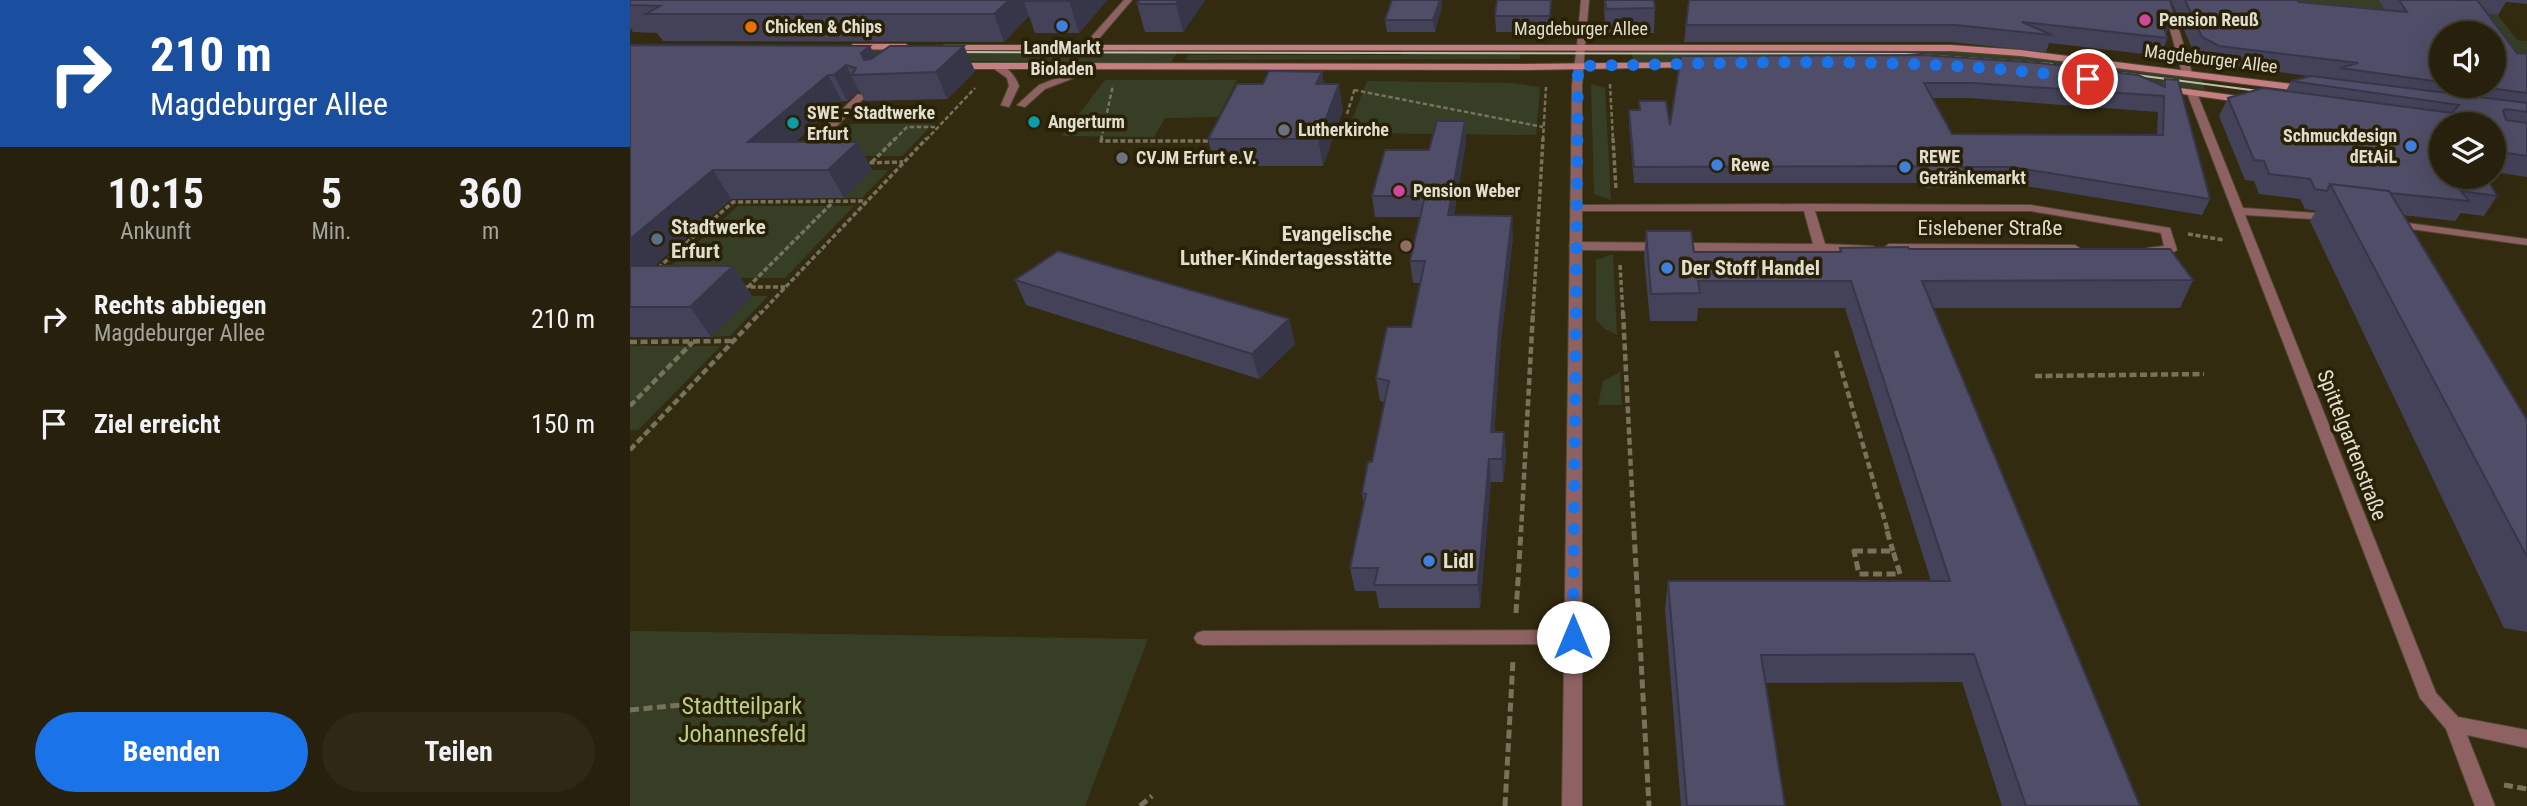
<!DOCTYPE html>
<html lang="de">
<meta charset="utf-8">
<style>
body{margin:0;font-family:"Roboto Condensed",sans-serif;background:#2e2815;color:#f1f3f6;height:100vh;display:flex;flex-direction:column;font-size:26px;white-space:nowrap}
*{box-sizing:border-box;margin:0}
p{font-size:23px;color:#a4a39d}
.icon{flex:none;width:38px;height:38px;fill:none;stroke:currentColor;stroke-width:2;stroke-linecap:round;stroke-linejoin:round}
.map{position:relative;flex:1;overflow:hidden}
.panel{display:flex;flex-direction:column;background:#26200c;width:630px}
.panel>*{flex:none}
.top-card{background:#1a4fa0;color:#fff;overflow:hidden}
.controls{position:absolute;left:1799px;top:21px;display:grid;gap:14px}
.controls a{display:grid;place-items:center;width:77px;height:77px;border-radius:50%;background:#26200c;box-shadow:0 7px 28px #0002,0 0 0 2px #423e2d;font-size:35px}
.pin{position:absolute;display:grid;place-items:center;width:60px;height:60px;color:#fff;margin:-30px;border:4px solid #fff;border-radius:50%;box-shadow:0 2px 7px #0007}
.me{position:absolute;width:77px;margin:-38px;rotate:0deg;stroke-linejoin:round;filter:drop-shadow(0 0 5px #0008)}
.turn{display:flex;align-items:center;gap:24px;height:147px;padding:0 35px;font-size:32px}
.turn .icon{width:91px;height:91px;stroke-width:2.5}
.turn b{display:block;font-size:49px;line-height:60px}
.eta{display:flex;justify-content:space-evenly;align-items:center;height:119px;text-align:center}
.eta b{font-size:42px;font-weight:700;line-height:49px}
.button{display:flex;gap:14px;margin-top:auto;padding:14px 35px}
.button a{flex:1;height:80px;border-radius:42px;background:#1a73e8;color:#fff;font-size:28px;font-weight:700;line-height:80px;text-align:center}
.button a+a{background:#2e2815;color:#f1f3f6}
ul{padding:0;list-style:none}
li{display:flex;align-items:center;gap:21px;height:105px;padding:0 35px}
li div{flex:1}
li b{display:block;font-size:26px}
li em{font-style:normal}
main{display:flex;flex:1;min-height:0}
.map>svg:first-child{display:block}
.green{fill:#363f25}
.lines{fill:none;stroke-linecap:round;stroke-linejoin:round}
.service-casing{stroke:#4e482f;stroke-width:2}
.minor-casing{stroke:#4e482f;stroke-width:2}
.tertiary-casing{stroke:#4e482f;stroke-width:2}
.secondary-casing{stroke:#4e482f;stroke-width:2}
.path-far3{stroke:#78725c;stroke-width:2.5;stroke-dasharray:4.5 2.5;stroke-linecap:butt}
.path-far2{stroke:#78725c;stroke-width:3.5;stroke-dasharray:5 2.5;stroke-linecap:butt}
.path-far1{stroke:#78725c;stroke-width:4.5;stroke-dasharray:7 3.5;stroke-linecap:butt}
.path{stroke:#78725c;stroke-width:5;stroke-dasharray:9 4.5;stroke-linecap:butt}
.service{fill:#8e6163;fill-rule:evenodd}
.minor{fill:#8e6163;fill-rule:evenodd}
.tertiary{fill:#8e6163;fill-rule:evenodd}
.secondary{fill:#c57f82;fill-rule:evenodd}
.tram{stroke:#c1bcab;stroke-width:2}
.wall{fill:#444259;fill-rule:evenodd}
.shaded-wall{fill:#373648}
.building{fill:#4f4d67;stroke:#373648;stroke-width:2;fill-rule:evenodd}
.route{stroke:#1a73e8;stroke-width:12;stroke-dasharray:0 21.6}
.hotel-dot{fill:#d1479c;stroke:#282106;stroke-width:2.5}
.shop-dot{fill:#3f7fe0;stroke:#282106;stroke-width:2.5}
.food-dot{fill:#e8710a;stroke:#282106;stroke-width:2.5}
.culture-dot{fill:#0f9aa8;stroke:#282106;stroke-width:2.5}
.worship-dot{fill:#6b7280;stroke:#282106;stroke-width:2.5}
.service-dot{fill:#5c6f8a;stroke:#282106;stroke-width:2.5}
.education-dot{fill:#8d6e63;stroke:#282106;stroke-width:2.5}
.labels{text-anchor:middle;stroke-width:7;stroke-linejoin:round;paint-order:stroke}
.far-poi-label{font-size:18px;font-weight:bold;fill:#e2decf;stroke:#282106;text-anchor:start}
.far-street-label{font-size:18px;fill:#e2decf;stroke:#282106}
.poi-label{font-size:21px;font-weight:bold;fill:#e2decf;stroke:#282106;text-anchor:start}
.street-label{font-size:21px;fill:#e2decf;stroke:#282106}
.near-park-label{font-size:24px;fill:#b7d189;stroke:#282106}
</style>
<main>
<section class="panel">
<div class="top-card">
<div class="turn"><svg class="icon" aria-label="right" viewBox="0 0 24 24"><path d="M7 20v-9h11M14 6l5 5-5 5"/></svg><div><b>210 m</b>Magdeburger Allee</div></div>
</div>
<div class="eta">
<div><b>10:15</b><p>Ankunft</p></div>
<div><b>5</b><p>Min.</p></div>
<div><b>360</b><p>m</p></div>
</div>
<ul>
<li><svg class="icon" aria-label="right" viewBox="0 0 24 24"><path d="M7 20v-9h11M14 6l5 5-5 5"/></svg><div><b>Rechts abbiegen</b><p>Magdeburger Allee</p></div><em>210 m</em></li>
<li><svg class="icon" aria-label="arrive" viewBox="0 0 24 24"><path d="M6 21V4h12l-3 4 3 4H6"/></svg><div><b>Ziel erreicht</b></div><em>150 m</em></li>
</ul>
<div class="button"><a>Beenden</a><a>Teilen</a></div>
</section>
<div class="map">
<svg width="1897" height="806" viewBox="0 0 1897 806">
<rect width="100%" height="100%" fill="#322b10"/>
<path class="green" d="M1604,0H1829L1838,12L1868,15L1887,40L1897,41V81L1864,33Z
M550,48L540,63L221,60L215,50Z
M1338,49L1572,78L1575,90L1406,68L1003,63L1002,50Z
M773,51L891,52L890,59L555,60L559,55H771Z
M475,80H607L588,117L535,118L524,137L432,136Z
M737,81L883,83L910,87L906,135L717,133Z
M961,84L975,88L981,200L964,194Z
M211,124H303L272,156H197L210,142L207,128Z
M242,170H259L232,198H214Z
M108,206H224L155,278H28Z
M983,254L987,335L975,329L966,320V260Z
M122,296H138L100,336L81,337Z
M0,346H91L8,430H0Z
M990,372L992,405H968L973,381Z
M0,631L518,639L455,806H0Z"/>
<g class="lines">
<g class="service-casing">
<path id="service" d="M467,63L470,64V68L415,89L395,107L387,105L409,85Z
M363,64C375,63 385,75 389,86L379,107L371,105L379,86L377,78L363,68Z
M228,94L236,96L201,132L200,143L187,156H179V152L190,142L192,129Z
M1178,204L1401,205L1540,228L1547,250L1541,254L1517,252V248L1534,246L1531,233L1401,211H1185L1195,244L1243,246L1245,248L1239,252L945,250L939,246L945,242L1183,244L1174,211H946L940,208L946,205Z
M1259,244L1445,245L1451,249L1445,253L1255,250L1253,248Z
M943,630L949,632L952,637L949,642L943,644L573,645L567,643L564,638L567,633L573,631Z"/>
</g>
<g class="minor-casing">
<path id="minor" d="M494,0H502L460,49H454V45Z
M951,0H959L955,46L951,49L947,46Z
M1532,0H1540L1562,73L1560,75L1552,73Z
M1562,90L1567,93L1613,208L1701,214L1707,217L1701,220L1615,215L1806,693L1828,717L1897,730V748L1837,735L1865,806H1845L1816,729L1790,698L1557,93Z
M1763,221L1897,239V245L1759,226L1757,224Z"/>
</g>
<g class="tertiary-casing">
<path id="tertiary" d="M951,43L955,46L952,85V806H932L942,85L947,46Z"/>
</g>
<g class="secondary-casing">
<path id="secondary" d="M223,44H276L280,47L276,50L220,49L219,47Z
M314,45H1321L1391,50L1677,86L1682,89L1677,92L1391,56L1321,51L317,50L313,47Z
M1068,62L1073,65L1071,67L896,70L326,69L321,66L326,63L896,64Z
M1535,86L1616,97L1621,100L1616,103L1532,91V87Z"/>
</g>
<path class="path-far3" d="M980,84L983,140
M724,90L913,127
M717,114L725,88
M264,140L277,127H306
M296,140L345,88
M471,140L483,85
M913,140L916,87"/>
<path class="path-far2" d="M472,138L471,141H584
M983,138L986,190
M242,162L266,138
M232,163L273,162
M1558,234L1594,240
M990,265L993,314
M28,268L103,202L236,201
M113,287H155
M118,287L203,202
M130,314L297,138
M903,314L913,138"/>
<path class="path-far1" d="M993,312L1004,532
M0,342L102,341
M1206,351L1258,532
M1405,376L1574,374
M0,406L63,342
M0,450L131,312
M891,532L903,312"/>
<path class="path" d="M1004,531L1019,806
M1257,531L1263,551
M1224,551H1263L1270,574H1229Z
M886,613L891,531
M0,710L82,702
M1874,785L1897,789
M510,806L522,796
M875,806L883,660"/>
<use href="#service" class="service"/>
<use href="#minor" class="minor"/>
<use href="#tertiary" class="tertiary"/>
<use href="#secondary" class="secondary"/>
<path class="tram" d="M316,52L1276,54L1422,64
M1491,73L1644,93"/>
</g>
<path class="wall" d="M0,0H477L449,33H405L399,16L374,42L33,41L27,33L3,32L0,27Z
M509,0H575L553,32H515L507,4Z
M867,0H921L920,32H866L865,16Z
M974,0H1024L1025,8L1024,33H975Z
M1059,0L1538,31H1536L1537,38L1531,56L1419,43L1416,52L1321,42H1054Z
M1541,0H1667L1669,2L1755,10L1749,0H1897V4L1876,2L1868,15L1858,14L1887,53L1897,54V177L1864,172V124H1811L1867,196L1854,216L1831,213L1825,221L1773,215L1897,420V632L1874,628L1680,221L1686,211L1675,209L1670,199L1629,194L1624,181L1615,180L1589,116L1598,98L1656,91L1661,81L1679,76L1581,63L1565,55ZM1811,33L1864,86H1811Z
M812,6L805,32H757L755,20Z
M0,45L240,46L245,56L345,71L317,99L235,101L230,92L229,91L217,101H212L165,142L242,170L214,198L101,199L24,266H103L122,296L81,337H0Z
M1410,63L1532,86L1535,79L1580,199L1572,215L1377,183H1324L1323,187L1295,188L1293,183H1004L999,125V110H1009V101L1040,125ZM1303,98H1339L1528,112L1527,135L1322,134Z
M692,72L694,84L713,110L693,166H585L578,139L633,84Z
M835,121L836,142L824,215L883,237L870,349L864,432H874L876,456L873,482H861L850,608H749L746,591H725L720,568L734,504L732,494L742,462L754,402L750,401L746,378L781,327L790,283H783L780,261L790,217H745L742,196Z
M1016,231L1064,252H1209L1210,248L1279,249L1563,280L1550,308H1303L1510,806H1372L1332,682L1135,683L1155,806H1051L1035,610L1038,581H1301L1215,308H1068L1067,321H1020L1014,257Z
M385,280L659,319L665,344L629,379L396,305Z"/>
<path class="shaded-wall" d="M379,0H403L394,1L399,16L374,42L364,14Z
M440,0H477L449,33L439,1Z
M548,0H575L553,32L546,4Z
M810,0H812V6L805,32L803,20Z
M1544,14L1538,31L1525,34L1531,16Z
M240,46L252,71L241,74L231,53Z
M334,46L345,71L317,99L306,72Z
M216,65L229,91L217,101L204,75Z
M692,72L696,97L686,84Z
M198,75L212,101L134,169L118,142Z
M709,84L713,110L693,166L688,139Z
M835,121L836,142L820,237L818,215Z
M228,142L242,170L214,198L198,170Z
M83,170L101,199L0,287V239Z
M882,216L883,237L870,349L863,455L861,432L869,327Z
M103,266L122,296L81,337L60,307Z
M659,319L665,344L629,379L622,354Z
M874,432L876,456L873,482L872,459Z
M859,459L861,482L850,608L848,585Z"/>
<path class="building" d="M0,0H379L364,14H16L30,6L0,5Z
M395,0H440L439,1H394Z
M509,0H548L546,4H507Z
M762,0H810L803,20H755Z
M867,0H921L920,16H865Z
M975,0H1024L1025,8L976,9Z
M1059,0H1540L1544,14L1531,16L1537,38L1392,22L1422,35L1325,25H1056Z
M1555,0H1667L1669,2L1777,12L1769,0H1847L1887,53L1897,54V93L1843,86H1864V33H1811V82L1710,68L1728,63L1589,46L1572,37Z
M0,45L240,46L231,53L234,60L241,59L260,46H334L306,72L222,75L226,68L216,65L204,75H198L118,142H228L198,170H83L0,239Z
M1293,55L1410,63L1508,75L1535,87V79L1548,80L1580,199L1382,167H1326L1327,171H1299L1297,166L1004,167L999,110H1010L1009,101H1036L1040,125L1051,56ZM1294,83H1343L1534,96L1533,135L1322,134Z
M639,71L692,72L686,84H709L688,139H578L607,84H633Z
M1681,76L1897,103V112L1876,109L1873,111L1876,120L1897,123V156L1864,151V124H1811V177H1856L1867,196L1831,191L1839,201L1760,193L1759,191L1700,184L1697,191L1685,189L1680,179L1639,174L1634,161L1624,160L1598,98L1633,88L1822,113L1829,105L1661,81Z
M807,121H835L818,215L882,216L869,327L861,432H874L872,459H859L848,585H744L748,568H720L736,494H732L738,462H742L759,381L746,378L757,327H781L795,261H780L795,196H742L755,150H799Z
M1700,184L1759,191L1897,420V557Z
M1016,231H1061L1064,252H1211L1210,248L1278,247L1279,249H1540L1563,280L1292,281L1510,806H1396L1344,654L1131,655L1155,806H1057L1038,581H1320L1221,281H1068L1070,293L1021,294Z
M428,251L659,319L622,354L385,280Z
M0,266H103L60,307H0Z"/>
<g class="lines">
<path class="route" d="M943,637L948,66C1117,63 1290,55 1458,79"/>
</g>
<g class="hotel-dot">
<circle cx="1515" cy="20" r="7"/>
<circle cx="769" cy="191" r="7"/>
</g>
<g class="shop-dot">
<circle cx="432" cy="26" r="7"/>
<circle cx="1781" cy="146" r="7"/>
<circle cx="1087" cy="165" r="7"/>
<circle cx="1275" cy="167" r="7"/>
<circle cx="1037" cy="268" r="7"/>
<circle cx="799" cy="561" r="7"/>
</g>
<circle class="food-dot" cx="121" cy="27" r="7"/>
<g class="culture-dot">
<circle cx="404" cy="122" r="7"/>
<circle cx="163" cy="123" r="7"/>
</g>
<g class="worship-dot">
<circle cx="654" cy="130" r="7"/>
<circle cx="492" cy="158" r="7"/>
</g>
<circle class="service-dot" cx="27" cy="239" r="7"/>
<circle class="education-dot" cx="776" cy="246" r="7"/>
<g class="labels">
<g class="far-poi-label">
<text x="1529" y="26">Pension Reuß</text>
<text x="135" y="33">Chicken &amp; Chips</text>
<text x="432" y="54" text-anchor="middle">LandMarkt<tspan x="432" dy="21">Bioladen</tspan></text>
<text x="177" y="119">SWE - Stadtwerke<tspan x="177" dy="21">Erfurt</tspan></text>
<text x="418" y="128">Angerturm</text>
<text x="668" y="136">Lutherkirche</text>
<text x="1767" y="142" text-anchor="end">Schmuckdesign<tspan x="1767" dy="21">dEtAiL</tspan></text>
<text x="1289" y="163">REWE<tspan x="1289" dy="21">Getränkemarkt</tspan></text>
<text x="506" y="164">CVJM Erfurt e.V.</text>
<text x="1101" y="171">Rewe</text>
<text x="783" y="197">Pension Weber</text>
</g>
<g class="far-street-label">
<text x="951" y="35">Magdeburger Allee</text>
<text transform="translate(1581 59) rotate(7)" y="6">Magdeburger Allee</text>
</g>
<g class="poi-label">
<text x="41" y="234">Stadtwerke<tspan x="41" dy="24">Erfurt</tspan></text>
<text x="762" y="241" text-anchor="end">Evangelische<tspan x="762" dy="24">Luther-Kindertagesstätte</tspan></text>
<text x="1051" y="275">Der Stoff Handel</text>
<text x="813" y="568">Lidl</text>
</g>
<g class="street-label">
<text x="1360" y="235">Eislebener Straße</text>
<text transform="translate(1722 445) rotate(69)" y="7">Spittelgartenstraße</text>
</g>
<g class="near-park-label">
<text x="112" y="714">Stadtteilpark<tspan x="112" dy="28">Johannesfeld</tspan></text>
</g>
</g>
</svg>
<div class="controls">
<a><svg class="icon" aria-label="sound" viewBox="0 0 24 24"><path d="M4 9h4l5-4v14l-5-4H4zM17 9q2 3 0 6"/></svg></a>
<a><svg class="icon" aria-label="layers" viewBox="0 0 24 24"><path d="M12 4l9 5-9 5-9-5zM3 14l9 5 9-5"/></svg></a>
</div>
<div class="pin" style="left:1458px;top:79px;background:#d93025"><svg class="icon" aria-label="arrive" viewBox="0 0 24 24"><path d="M6 21V4h12l-3 4 3 4H6"/></svg></div>
<svg class="me" style="left:943px;top:637px" viewBox="-20 -20 40 40"><circle r="19" fill="#fff"/><path d="M0-13L10 11 0 6-10 11z" fill="#1a73e8"/></svg>
</div>
</main>
